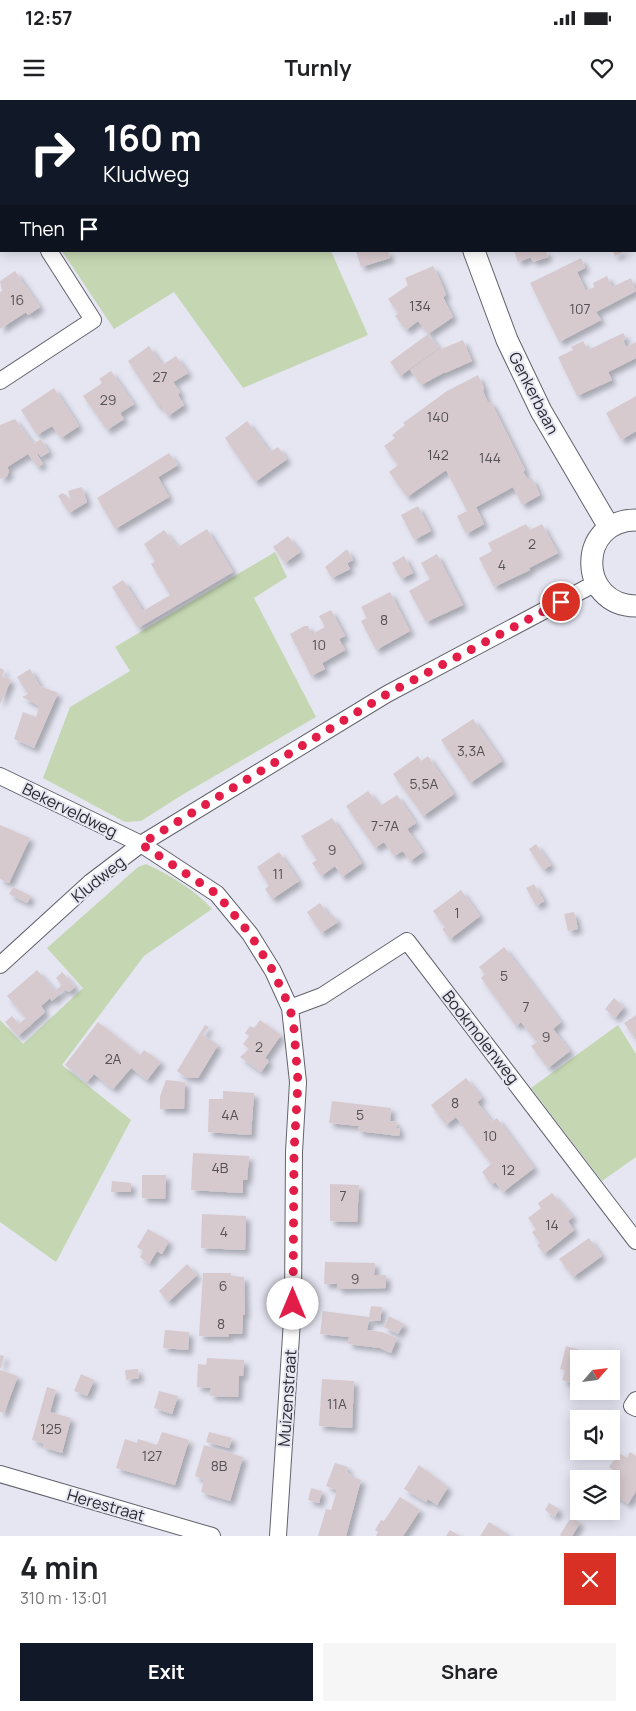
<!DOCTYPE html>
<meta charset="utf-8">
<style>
body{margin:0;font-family:Manrope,sans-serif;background:#f6f6f6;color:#202124;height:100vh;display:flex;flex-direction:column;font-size:19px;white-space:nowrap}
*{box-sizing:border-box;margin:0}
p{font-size:16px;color:#757577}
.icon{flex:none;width:28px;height:28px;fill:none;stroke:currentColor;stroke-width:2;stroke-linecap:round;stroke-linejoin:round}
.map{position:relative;height:1436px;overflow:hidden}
.panel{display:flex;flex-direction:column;background:#fff;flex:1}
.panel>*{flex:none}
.top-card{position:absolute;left:0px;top:0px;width:636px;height:152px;box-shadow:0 2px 12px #0003;background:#111827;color:#fff;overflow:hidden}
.needle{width:32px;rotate:62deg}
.fabs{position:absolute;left:570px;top:1250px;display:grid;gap:10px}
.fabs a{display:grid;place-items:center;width:50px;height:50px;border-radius:0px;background:#fff;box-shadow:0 2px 12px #0003;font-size:25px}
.pin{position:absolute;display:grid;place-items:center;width:42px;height:42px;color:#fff;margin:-21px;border:2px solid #fff;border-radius:50%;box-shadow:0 1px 5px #0007}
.me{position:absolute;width:55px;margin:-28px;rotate:0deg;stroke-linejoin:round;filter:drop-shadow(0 0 4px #0008)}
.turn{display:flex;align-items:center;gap:18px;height:105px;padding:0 20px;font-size:22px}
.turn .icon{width:65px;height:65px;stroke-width:2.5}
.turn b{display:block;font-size:35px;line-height:42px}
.then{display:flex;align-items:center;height:48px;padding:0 20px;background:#0003;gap:10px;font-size:19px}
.round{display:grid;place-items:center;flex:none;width:52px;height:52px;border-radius:0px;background:#f6f6f6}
.headline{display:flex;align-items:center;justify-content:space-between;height:85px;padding:0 20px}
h1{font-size:30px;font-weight:700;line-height:38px}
.cta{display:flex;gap:10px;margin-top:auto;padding:10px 20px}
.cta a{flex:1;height:58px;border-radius:0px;background:#111827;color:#fff;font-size:20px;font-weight:700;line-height:58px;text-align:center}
.cta a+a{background:#f6f6f6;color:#202124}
.status{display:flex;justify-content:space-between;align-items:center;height:35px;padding:0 25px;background:#fff;direction:ltr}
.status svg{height:14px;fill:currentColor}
header{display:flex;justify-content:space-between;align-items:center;height:65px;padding:0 20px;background:#fff;font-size:22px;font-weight:700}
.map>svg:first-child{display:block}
.green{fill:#c5d7b2}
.building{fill:#d7cace;filter:url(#shadow)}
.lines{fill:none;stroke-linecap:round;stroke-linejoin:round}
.minor-casing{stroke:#62636d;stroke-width:18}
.tertiary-casing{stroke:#62636d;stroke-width:23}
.minor{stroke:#fff;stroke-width:16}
.tertiary{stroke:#fff;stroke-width:21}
.route{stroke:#e11d48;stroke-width:9;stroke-dasharray:0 16.2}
.labels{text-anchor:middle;stroke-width:4;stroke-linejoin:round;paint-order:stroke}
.number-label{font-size:14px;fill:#545155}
.street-label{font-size:16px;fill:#28292d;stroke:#e5e6f2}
</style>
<div class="status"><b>12:57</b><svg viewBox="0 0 49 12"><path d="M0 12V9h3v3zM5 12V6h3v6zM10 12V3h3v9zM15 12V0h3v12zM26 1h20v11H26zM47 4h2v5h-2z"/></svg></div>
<header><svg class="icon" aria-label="menu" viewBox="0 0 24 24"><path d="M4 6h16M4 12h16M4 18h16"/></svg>Turnly<svg class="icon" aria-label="heart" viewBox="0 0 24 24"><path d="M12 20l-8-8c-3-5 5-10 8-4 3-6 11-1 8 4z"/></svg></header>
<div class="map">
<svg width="636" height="1436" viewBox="0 0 636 1436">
<defs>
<filter id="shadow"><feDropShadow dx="4.5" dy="4.5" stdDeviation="2.5" flood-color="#0004"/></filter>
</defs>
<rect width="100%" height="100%" fill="#e5e6f2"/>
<path class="green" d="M61,0H151V1H59Z
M62,151H331L368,235L243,288L174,192L114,229Z
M275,452L287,477L254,498L316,617L182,695L141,721L125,722L43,678L70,607L130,571L115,547Z
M146,764C170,775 195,790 212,809L144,856L62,965L131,1020L56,1162L0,1122V920L23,944L83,888L47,848L138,767Z
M618,925L636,954V1057L602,1081L531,988Z"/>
<path class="building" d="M356,151H388L390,158L361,167Z
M514,151H546L548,157L533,162L531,157L518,162Z
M613,151H625L615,156Z
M581,158L585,168L577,172L586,191L594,187L593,183L607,176L612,187L631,178L636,191L596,212L601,220L559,242L530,183Z
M433,166L440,180L446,195L443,197L453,217L428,234L418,221L406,230L395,216L398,213L388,199L408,185L405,178Z
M15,171L40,207L28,215L26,212L0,229V192L2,191L0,181Z
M623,233L626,238L623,240L626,247L636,242V258L608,272L612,280L577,296L558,257L573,250L571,247L583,241L588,250Z
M428,234L439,248L400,276L390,262Z
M463,240L472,261L445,273V272L421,285L410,270L436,251Z
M149,246L162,265L176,256L188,273L173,282L180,292L178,295L184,305L168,316L161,306H158L128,261Z
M111,271L134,304L120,313L124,319L107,330L83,296L102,283L99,279Z
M478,275L484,288L483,291L488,303L491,302L525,370L523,372L528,380L532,378L540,395L522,405L513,387L476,407L484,424L466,434L457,416L467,411L446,370L407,397L389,372L398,365L384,346L395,338L392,335L405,325L403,323L447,291Z
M54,288L79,326L61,338L52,326L37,335L21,310Z
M636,296V331L621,340L606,313Z
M15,319L33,344L41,339L49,352L41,357L38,353L37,354L43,364L38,367L28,354L7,367L9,371L7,376L0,379V325Z
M247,321L270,352L278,347L287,359L255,382L225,338Z
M169,353L178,365L158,377L169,397L115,429L97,398Z
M82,387L87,402L69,413L58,396L62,393L66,395L72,404L68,391Z
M418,406L431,431L414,440L401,415Z
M526,424L530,430L542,424L558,453L529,468L530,470L494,487L479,458L492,451L488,443Z
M207,429L233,472L138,528L112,487L123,480L143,511L170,495L151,464L155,461L144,444L164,430L178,447Z
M288,436L300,452L285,463L273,447Z
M347,449L353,460L347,463L350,469L332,478L325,467Z
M437,454L463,505L426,522L409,491L430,479L421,463Z
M404,456L413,473L401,479L392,463Z
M390,492L410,531L376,550L361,521L367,518L361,507Z
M331,510L345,536L339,539L345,550L322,563L325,569L311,576L290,534L304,526H308L312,534L325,527L319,516Z
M0,568L4,570L2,576L11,580L0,604Z
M30,569L40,586L58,593L34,648L14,639L23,612L36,617L39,606L22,597L28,594L17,577Z
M473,619L502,661L470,683L441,640Z
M418,656L421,661L428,656L454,694L423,716L393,674Z
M368,691L380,706L397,695L416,723L407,729L423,752L410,761L403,751L394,756L384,742L375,748L346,706Z
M332,718L362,763L342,777L335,766L321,776L312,763L317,760L301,736Z
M0,725L30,738L9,783L0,779Z
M536,744L551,765L543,770L529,749Z
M279,752L299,781L272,799L265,789L269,786L257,767Z
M534,784L544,801L536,806L526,788Z
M13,787L31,796L27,803L9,794Z
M461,790L480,816L450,839L442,829L445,827L433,811Z
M320,803L329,816L332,814L338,822L321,833L307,812Z
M574,812L578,829L568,831L564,814Z
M504,847L561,922L553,929L570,951L548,968L531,946L537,942L521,922L516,926L481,878L485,874L479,867Z
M37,870L55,891L62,885L56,878L62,872L75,887L69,892L65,889L52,901L50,898L41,906L45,912L18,936L5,922L12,916L19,924L26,918L7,896Z
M614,898L624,907L615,918L605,909Z
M636,915V940L624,923Z
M260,920L281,935L265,958L269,961L261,972L240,957L249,949L243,944L249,936L245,933L250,926L254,928Z
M98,922L140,955L144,950L161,962L147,980L131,968L113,989L94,974L87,982L65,965Z
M205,925L209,927L203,935L218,945L198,978L185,977L177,971Z
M466,978L482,998L477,1002L492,1022L497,1018L534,1068L503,1092L495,1082L491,1085L482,1072L491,1064L456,1017L446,1025L431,1005Z
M166,980L185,982L184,1009H160V996Z
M223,991L254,993L251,1035L208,1032L209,999H223Z
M332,1001L391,1008L390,1021L397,1022L396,1028H400L399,1036L358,1031L359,1026L329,1023Z
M193,1053L249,1056L247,1080H243V1093L191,1090Z
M142,1075H166L165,1099L142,1098Z
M112,1081L131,1083V1092H111Z
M330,1084L359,1085L357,1122L330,1121Z
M552,1093L573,1117L568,1121L574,1130L544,1154L537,1145L540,1143L532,1132L536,1129L528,1118L541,1108L538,1103Z
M202,1114L246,1116L245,1150L201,1148Z
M148,1129L169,1141L162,1154L157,1151L149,1164L140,1157L143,1151L137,1147Z
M589,1138L602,1156L573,1177L559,1159Z
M325,1162L375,1163L374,1175H386V1188L338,1189L337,1184H324Z
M187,1164L197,1175L168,1202L159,1191Z
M203,1173H231V1176L244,1177L245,1214L243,1215L242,1234H229L228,1237L199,1236Z
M371,1206L382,1207L380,1221L369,1220L367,1230L382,1232L397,1238L391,1253L380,1248L348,1244L349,1237L320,1234L323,1211L369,1217Z
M389,1216L404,1224L398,1234L384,1227Z
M165,1230L189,1232L188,1250L163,1248Z
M566,1246L604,1257L603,1259H579V1286L562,1280L565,1271L560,1269Z
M0,1255L4,1256L1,1268H0Z
M207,1258L244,1260L243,1276H239L238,1297L210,1296L211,1288L197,1287L198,1264L206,1265Z
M138,1269L139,1278L126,1280L125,1270Z
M0,1270L18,1276L4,1313L0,1312Z
M81,1274L94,1280L87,1296L74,1291Z
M322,1279L354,1281L352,1328L319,1326Z
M47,1287L56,1290L50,1312L71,1318L62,1353L43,1347L44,1344L32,1340Z
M159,1291L178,1296L172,1314L154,1308Z
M162,1332L189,1340L175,1385L116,1368L125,1339L137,1343L138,1339L157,1345Z
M209,1332L232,1338L229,1348L206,1342Z
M204,1345L243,1357L230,1401L201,1392L204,1380L195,1376Z
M630,1352L636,1356V1391L628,1404L611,1393V1384L618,1373L609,1367L619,1353L627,1358Z
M335,1363L348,1367L346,1371L353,1377L361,1380L346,1436H318L326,1409L331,1410L337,1390L326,1386Z
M419,1365L448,1387L437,1405L428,1399L426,1402L404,1389Z
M311,1388L322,1391L319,1403L308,1400Z
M400,1397L420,1410L403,1436H376L378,1432L375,1430L381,1420L384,1421Z
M549,1403L559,1409L555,1417L545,1410Z
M571,1417L580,1423L572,1436H561L560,1435Z
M489,1422L506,1433L505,1436H480Z
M450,1430L460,1436H446Z"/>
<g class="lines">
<g class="minor-casing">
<path id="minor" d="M0,77L1,79
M0,281L93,220L49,151
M0,676L141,744L217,794L250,834L273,871L290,908L298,982L294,1052L293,1205L278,1436
M0,865L91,782L141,744L387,594L596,483
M290,908L322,896L407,841L636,1141
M636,1300L632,1306L636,1308
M0,1374L212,1436"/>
</g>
<g class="tertiary-casing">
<path id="tertiary" d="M433,0V1
M474,151L507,240L541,311L609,427
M636,420C577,420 577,505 636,506"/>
</g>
<use href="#minor" class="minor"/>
<use href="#tertiary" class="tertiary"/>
</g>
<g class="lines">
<path class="route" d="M293,1204L294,1052L298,982L294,929L290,908L273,871L250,834L217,794L141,744L387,594L561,502"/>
</g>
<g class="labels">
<g class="number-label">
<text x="17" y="205">16</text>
<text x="420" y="211">134</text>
<text x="580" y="214">107</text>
<text x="160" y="282">27</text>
<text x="108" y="305">29</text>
<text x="438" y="322">140</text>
<text x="438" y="360">142</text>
<text x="490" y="363">144</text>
<text x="532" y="449">2</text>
<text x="502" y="470">4</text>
<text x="384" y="525">8</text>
<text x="319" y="550">10</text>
<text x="471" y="656">3,3A</text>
<text x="424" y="689">5,5A</text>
<text x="385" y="731">7-7A</text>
<text x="332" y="755">9</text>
<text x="278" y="779">11</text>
<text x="457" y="818">1</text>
<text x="504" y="881">5</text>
<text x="526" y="912">7</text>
<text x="546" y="942">9</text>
<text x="259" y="952">2</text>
<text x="113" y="964">2A</text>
<text x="455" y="1008">8</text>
<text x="230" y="1020">4A</text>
<text x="360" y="1020">5</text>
<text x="490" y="1041">10</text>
<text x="220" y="1073">4B</text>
<text x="508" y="1075">12</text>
<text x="343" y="1101">7</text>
<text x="552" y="1130">14</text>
<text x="224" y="1137">4</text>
<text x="355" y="1184">9</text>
<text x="223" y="1191">6</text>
<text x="221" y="1229">8</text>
<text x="337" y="1309">11A</text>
<text x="51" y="1334">125</text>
<text x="152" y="1361">127</text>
<text x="219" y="1371">8B</text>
</g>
<g class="street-label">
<text transform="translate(534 293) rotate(63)" y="6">Genkerbaan</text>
<text transform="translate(70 710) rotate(26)" y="6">Bekerveldweg</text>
<text transform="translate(98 779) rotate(-39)" y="6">Kludweg</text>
<text transform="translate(481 937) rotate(52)" y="6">Bookmolenweg</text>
<text transform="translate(287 1298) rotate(-86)" y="6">Muizenstraat</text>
<text transform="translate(106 1405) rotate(16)" y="6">Herestraat</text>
</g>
</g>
</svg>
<div class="fabs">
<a><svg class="needle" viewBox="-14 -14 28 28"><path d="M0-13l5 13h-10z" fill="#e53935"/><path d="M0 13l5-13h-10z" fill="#757577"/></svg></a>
<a><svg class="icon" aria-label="sound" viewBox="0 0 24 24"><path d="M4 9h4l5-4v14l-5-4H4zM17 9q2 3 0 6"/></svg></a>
<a><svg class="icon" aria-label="layers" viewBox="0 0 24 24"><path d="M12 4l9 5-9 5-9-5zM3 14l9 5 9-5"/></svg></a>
</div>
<div class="pin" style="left:561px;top:502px;background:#d93025"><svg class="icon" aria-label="arrive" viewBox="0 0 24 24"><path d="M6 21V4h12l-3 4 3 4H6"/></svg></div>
<svg class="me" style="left:293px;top:1204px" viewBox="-20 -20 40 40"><circle r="19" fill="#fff"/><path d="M0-13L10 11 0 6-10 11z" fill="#e11d48"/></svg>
<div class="top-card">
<div class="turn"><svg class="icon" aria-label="right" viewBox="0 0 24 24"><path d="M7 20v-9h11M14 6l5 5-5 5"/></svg><div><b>160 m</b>Kludweg</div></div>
<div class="then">Then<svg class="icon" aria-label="arrive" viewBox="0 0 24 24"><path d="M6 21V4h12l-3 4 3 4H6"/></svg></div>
</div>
</div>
<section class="panel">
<div class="headline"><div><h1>4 min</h1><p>310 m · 13:01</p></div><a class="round" style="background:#d93025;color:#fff"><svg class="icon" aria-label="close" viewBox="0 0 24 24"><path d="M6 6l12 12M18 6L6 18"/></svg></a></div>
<div class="cta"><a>Exit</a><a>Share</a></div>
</section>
